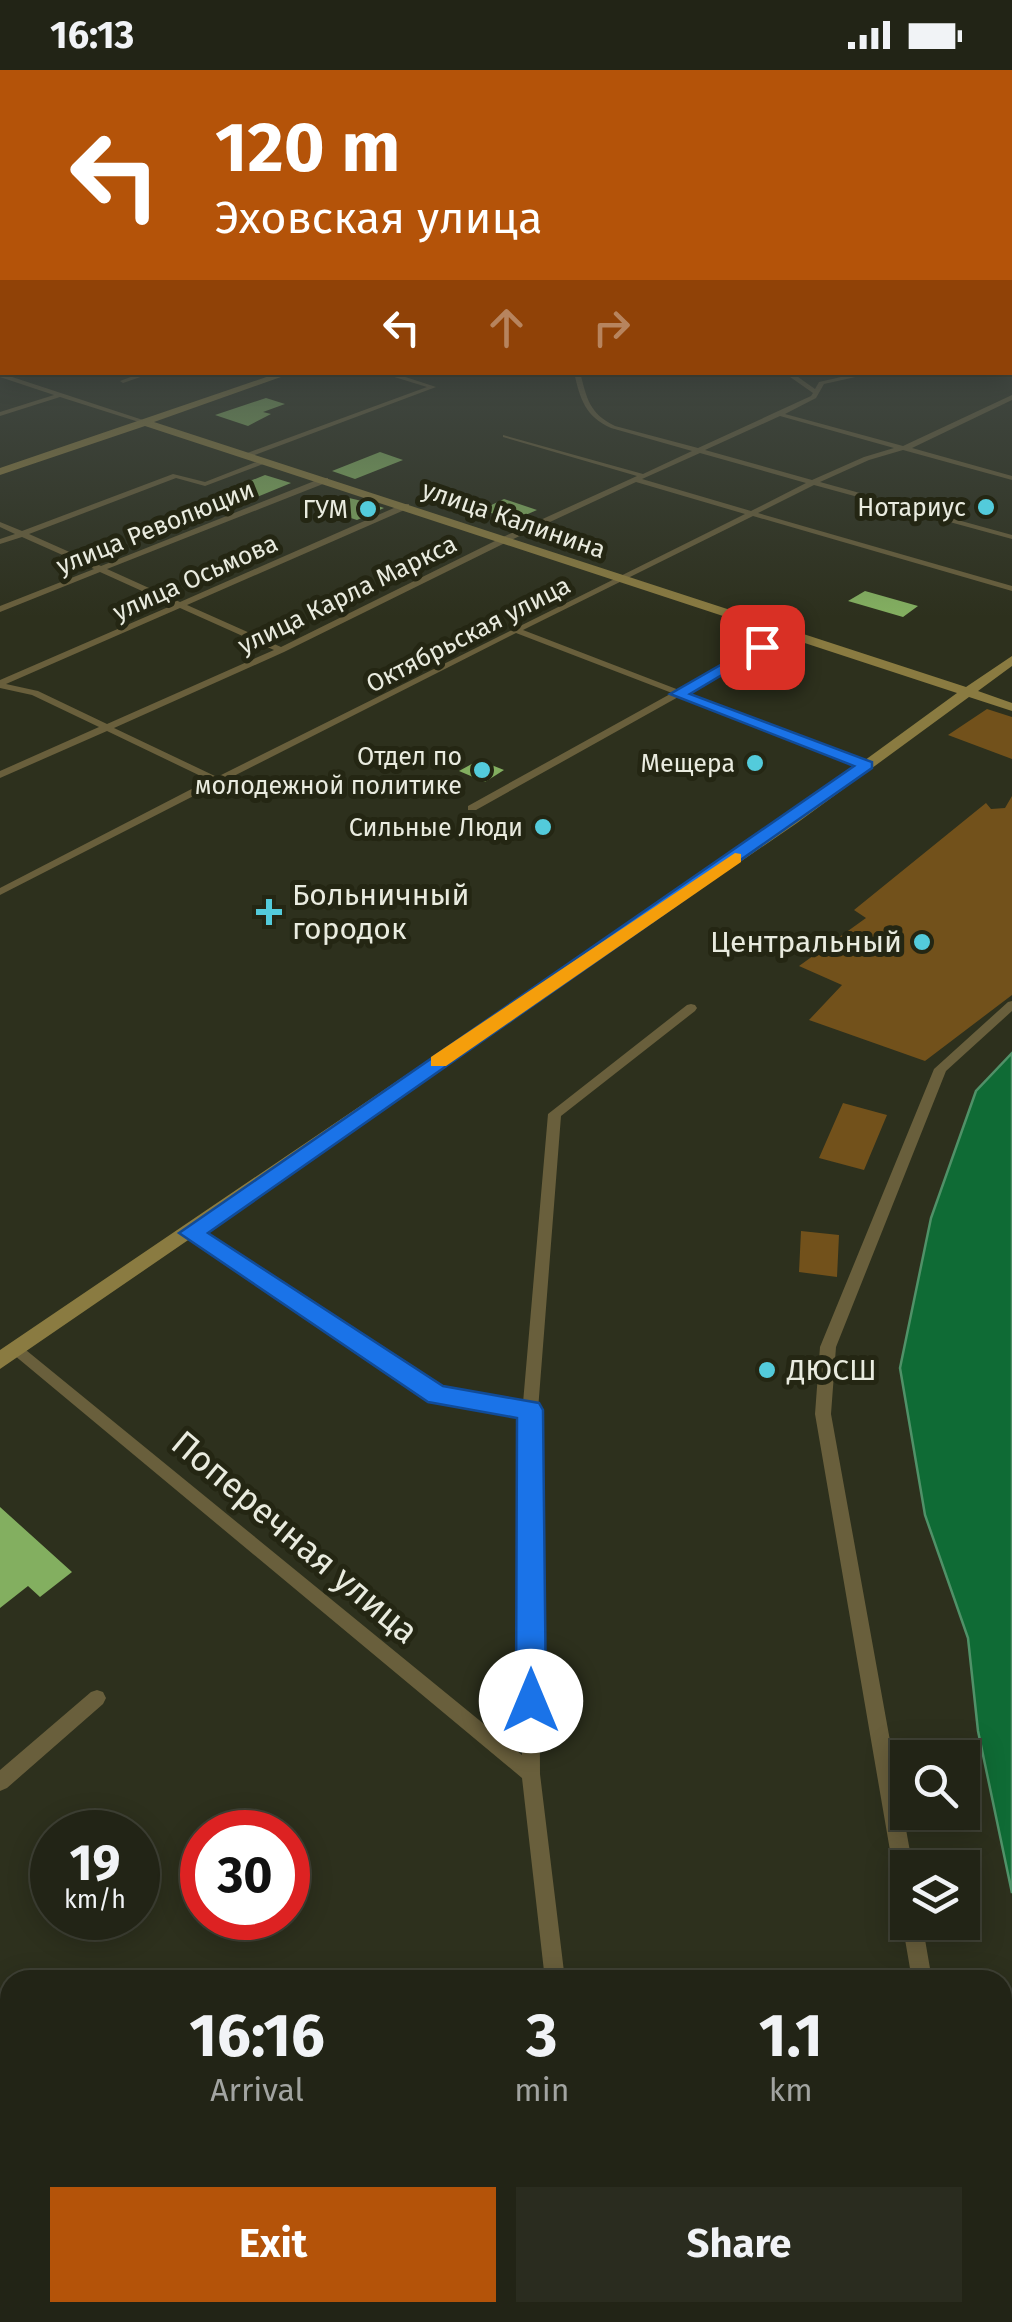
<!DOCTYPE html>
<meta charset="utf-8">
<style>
body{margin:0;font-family:"Fira Sans",sans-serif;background:#2a2c1f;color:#f1f3f6;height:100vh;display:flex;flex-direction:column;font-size:38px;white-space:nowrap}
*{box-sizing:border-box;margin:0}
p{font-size:32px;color:#a2a4a1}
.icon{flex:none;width:55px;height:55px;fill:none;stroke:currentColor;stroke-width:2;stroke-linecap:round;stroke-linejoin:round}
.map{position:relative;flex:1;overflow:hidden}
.side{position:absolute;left:0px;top:1900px;width:1012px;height:352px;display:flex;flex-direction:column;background:#222416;border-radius:30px 30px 0 0;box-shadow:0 5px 25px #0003,0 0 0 2px #3f4135}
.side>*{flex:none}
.hud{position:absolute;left:0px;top:0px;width:1012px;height:305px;box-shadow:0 5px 25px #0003,0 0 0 2px #3f4135;background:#b45309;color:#fff;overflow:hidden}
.tools{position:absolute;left:890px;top:1670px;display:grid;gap:20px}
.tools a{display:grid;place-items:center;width:90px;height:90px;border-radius:0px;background:#222416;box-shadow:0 5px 25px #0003,0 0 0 2px #3f4135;font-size:50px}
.speed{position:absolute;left:30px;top:1740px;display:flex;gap:20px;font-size:50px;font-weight:700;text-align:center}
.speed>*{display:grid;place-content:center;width:130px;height:130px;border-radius:50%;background:#222416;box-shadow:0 5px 25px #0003,0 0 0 2px #3f4135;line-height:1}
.speed small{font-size:25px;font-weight:400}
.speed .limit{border:15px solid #d22;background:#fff;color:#111}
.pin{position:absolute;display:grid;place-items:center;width:85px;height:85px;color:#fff;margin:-42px;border-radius:20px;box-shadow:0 5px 15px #0006}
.me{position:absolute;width:110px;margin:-55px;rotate:0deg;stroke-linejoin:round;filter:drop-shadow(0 0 8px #0008)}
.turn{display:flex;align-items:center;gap:35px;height:210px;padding:0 50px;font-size:45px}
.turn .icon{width:130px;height:130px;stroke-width:2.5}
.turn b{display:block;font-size:70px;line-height:85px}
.lanes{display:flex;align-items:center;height:95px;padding:0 50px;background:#0003;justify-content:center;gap:50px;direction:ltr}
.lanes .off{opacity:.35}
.eta{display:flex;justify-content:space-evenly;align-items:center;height:170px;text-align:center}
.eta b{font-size:60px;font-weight:700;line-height:70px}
.button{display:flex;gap:20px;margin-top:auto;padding:20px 50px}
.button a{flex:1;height:115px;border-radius:0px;background:#b45309;color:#fff;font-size:40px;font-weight:700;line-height:115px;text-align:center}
.button a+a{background:#2a2c1f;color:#f1f3f6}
.status{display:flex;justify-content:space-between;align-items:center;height:70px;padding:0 50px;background:#222416;direction:ltr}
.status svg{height:28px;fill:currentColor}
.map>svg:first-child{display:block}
.green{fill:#72511b}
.water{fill:#0f6b35;stroke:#509168;stroke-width:2.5}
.building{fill:#83af60}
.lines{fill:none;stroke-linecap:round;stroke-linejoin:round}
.street{fill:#695f3c;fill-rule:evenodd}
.secondary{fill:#8a7b41;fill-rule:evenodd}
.route{fill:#1a73e8;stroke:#114b97;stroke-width:2.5}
.slow{fill:#f59e0b}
.poi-dot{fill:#53cbdb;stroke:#242613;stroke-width:4}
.labels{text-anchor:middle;stroke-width:10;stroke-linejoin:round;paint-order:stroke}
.far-poi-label{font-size:25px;fill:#e9ebdf;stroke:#242613;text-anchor:end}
.far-street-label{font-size:25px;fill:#e9ebdf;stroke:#242613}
.poi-label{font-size:30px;fill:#e9ebdf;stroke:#242613;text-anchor:start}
.near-street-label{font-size:35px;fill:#e9ebdf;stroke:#242613}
</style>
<div class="status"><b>16:13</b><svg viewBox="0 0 49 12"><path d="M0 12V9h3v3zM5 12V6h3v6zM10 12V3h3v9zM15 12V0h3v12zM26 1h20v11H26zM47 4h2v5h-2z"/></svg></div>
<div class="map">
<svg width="1012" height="2252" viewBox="0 0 1012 2252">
<rect width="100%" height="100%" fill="#2d301d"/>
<path class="green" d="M987,639L1012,647V689L948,665Z
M1012,726V925L925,991L809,950L842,915L799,896L866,848L854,840L986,733L991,739L1005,738Z
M843,1033L887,1045L864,1100L819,1088Z
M801,1161L839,1165L837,1207L799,1202Z"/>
<path class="water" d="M1012,983V1823L978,1661L968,1568L925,1445L900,1298L931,1148L976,1021Z"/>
<path class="building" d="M266,328L285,334L263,342L271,344L248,356L215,345Z
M380,382L403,390L355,409L332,401Z
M265,405L291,413L226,440L200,431Z
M349,428L362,431L384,438L357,450L323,439Z
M504,429L537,440L514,450L481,440Z
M865,521L918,536L903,547L848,531Z
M479,690L504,700L485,712L459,701Z
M0,1437L72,1502L40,1527L28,1516L0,1538Z"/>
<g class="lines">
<path class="street" d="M1010,232H1012V234L1010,235Z
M0,245H2V249H0Z
M2,276V280L0,281V277Z
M144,302H155L123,313L120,311Z
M378,302H390L436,317L249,387L242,385L427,317Z
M574,302H580C587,329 589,343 615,356L698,378L811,326L813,323L783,302H791L815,319L819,312L863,302H878L824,314L816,328L785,344L903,376L1012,325V330L912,378L1012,406V410L903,380L869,390L820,412L1012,465V469L814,415L758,443L1012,516V521L753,446L523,560L679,620L759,575H765V579L687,623L869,693V697H863L680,626L476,740H468V736L672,623L516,563L224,711V714H217L0,825V818L209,710L107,661L0,708V701L99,657L32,625L0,618V610L173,535L100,502L0,542V536L94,499L22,467L0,474V469L15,464L0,457V452L22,461L173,404L205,412L264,389L271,391L205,416L176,408L29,464L101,496L322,408H328V412L107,499L180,532L403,434H409V438L187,535L281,577L503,467L637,406L503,367V365L643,404L692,381L611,358C585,346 580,329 574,302ZM780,346L894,378L864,387L812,410L705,380ZM700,383L806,413L751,441L642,409ZM636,412L745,444L217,707L114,658L284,582L509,471ZM180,538L274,580L107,654L38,621L6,614Z
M0,303L146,351L147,352L142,353L60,327L0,346V342L54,325L0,307Z
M1012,931V941L946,1001L836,1277L831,1344L913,1798H908V1837L901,1834L898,1827L815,1344L820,1277L934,999L1008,932Z
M691,934L695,935L697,938L695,941L561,1046L538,1340L540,1704L565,1910H545L522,1708L8,1280L11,1276H21L522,1685V1345L432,1329L186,1166L184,1163L191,1158L196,1160L441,1320L523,1333L548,1044L687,935Z
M97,1620L103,1622L106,1628L103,1634L7,1718L0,1721V1700L91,1622Z
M908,1844V1852H922L932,1910H912L902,1852Z
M147,2242H175L170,2252H142Z
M533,2242H557L555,2252H531Z
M964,2242H988L989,2252H965Z"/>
<path class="secondary" d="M281,302H295L154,352L966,617L1012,586V596L978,621L1012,633V641L969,627L797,753L0,1299V1280L787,747L957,623L145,356L0,405V398Z"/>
</g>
<linearGradient id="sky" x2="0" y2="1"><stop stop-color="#191a10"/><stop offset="0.42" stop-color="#464e4c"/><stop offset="1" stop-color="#464e4c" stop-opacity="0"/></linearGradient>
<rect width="1012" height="547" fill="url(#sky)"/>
<path class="route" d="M757,574L769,577L690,624L872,692V698L208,1163L443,1316L539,1333L543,1340L546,1631L542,1641L531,1645L521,1641L516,1631L517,1348L428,1332L179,1163L854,696L670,624Z"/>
<path class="slow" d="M735,783L741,784V792L446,996H431V987Z"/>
<g class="poi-dot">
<circle cx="986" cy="437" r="10"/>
<circle cx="368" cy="439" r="10"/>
<circle cx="755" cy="693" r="10"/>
<circle cx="482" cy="700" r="10"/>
<circle cx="543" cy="757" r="10"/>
<path d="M264 827h10v10h10v10h-10v10h-10v-10h-10v-10h10z"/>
<circle cx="922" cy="872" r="10"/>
<circle cx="767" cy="1300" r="10"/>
</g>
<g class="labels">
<g class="far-poi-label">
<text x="966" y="446">Нотариус</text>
<text x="348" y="448">ГУМ</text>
<text x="462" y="695">Отдел по<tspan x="462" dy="29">молодежной политике</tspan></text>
<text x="735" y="702">Мещера</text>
<text x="523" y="766">Сильные Люди</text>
</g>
<g class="far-street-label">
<text transform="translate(514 449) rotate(19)" y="9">улица Калинина</text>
<text transform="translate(155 457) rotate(-22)" y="9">улица Революции</text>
<text transform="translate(195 507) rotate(-24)" y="9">улица Осьмова</text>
<text transform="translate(347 524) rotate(-26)" y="9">улица Карла Маркса</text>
<text transform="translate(468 564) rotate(-27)" y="9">Октябрьская улица</text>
</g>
<g class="poi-label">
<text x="292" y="835">Больничный<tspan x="292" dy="34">городок</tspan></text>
<text x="902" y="882" text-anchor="end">Центральный</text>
<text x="787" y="1310">ДЮСШ</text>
</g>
<g class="near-street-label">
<text transform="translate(295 1467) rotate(40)" y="12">Поперечная улица</text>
</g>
</g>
</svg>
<div class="tools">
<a><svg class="icon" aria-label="search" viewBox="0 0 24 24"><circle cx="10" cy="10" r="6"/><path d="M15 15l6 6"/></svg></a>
<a><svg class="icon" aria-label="layers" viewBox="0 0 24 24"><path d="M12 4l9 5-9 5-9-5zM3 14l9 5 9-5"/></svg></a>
</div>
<div class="speed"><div>19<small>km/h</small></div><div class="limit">30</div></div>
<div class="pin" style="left:762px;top:577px;background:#d93025"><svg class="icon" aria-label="arrive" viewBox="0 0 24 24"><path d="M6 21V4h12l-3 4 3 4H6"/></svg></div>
<svg class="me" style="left:531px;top:1631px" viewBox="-20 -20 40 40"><circle r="19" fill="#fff"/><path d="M0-13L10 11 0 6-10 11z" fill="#1a73e8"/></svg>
<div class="hud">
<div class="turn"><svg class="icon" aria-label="left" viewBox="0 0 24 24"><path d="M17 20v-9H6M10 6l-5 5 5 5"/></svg><div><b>120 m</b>Эховская улица</div></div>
<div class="lanes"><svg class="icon" aria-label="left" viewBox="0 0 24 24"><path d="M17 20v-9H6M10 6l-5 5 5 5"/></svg><svg class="icon off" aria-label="ahead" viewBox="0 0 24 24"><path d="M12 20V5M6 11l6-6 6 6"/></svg><svg class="icon off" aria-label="right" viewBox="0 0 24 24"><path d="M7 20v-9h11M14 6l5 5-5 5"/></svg></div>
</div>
<section class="side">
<div class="eta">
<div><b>16:16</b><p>Arrival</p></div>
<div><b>3</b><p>min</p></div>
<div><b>1.1</b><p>km</p></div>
</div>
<div class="button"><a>Exit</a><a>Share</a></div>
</section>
</div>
